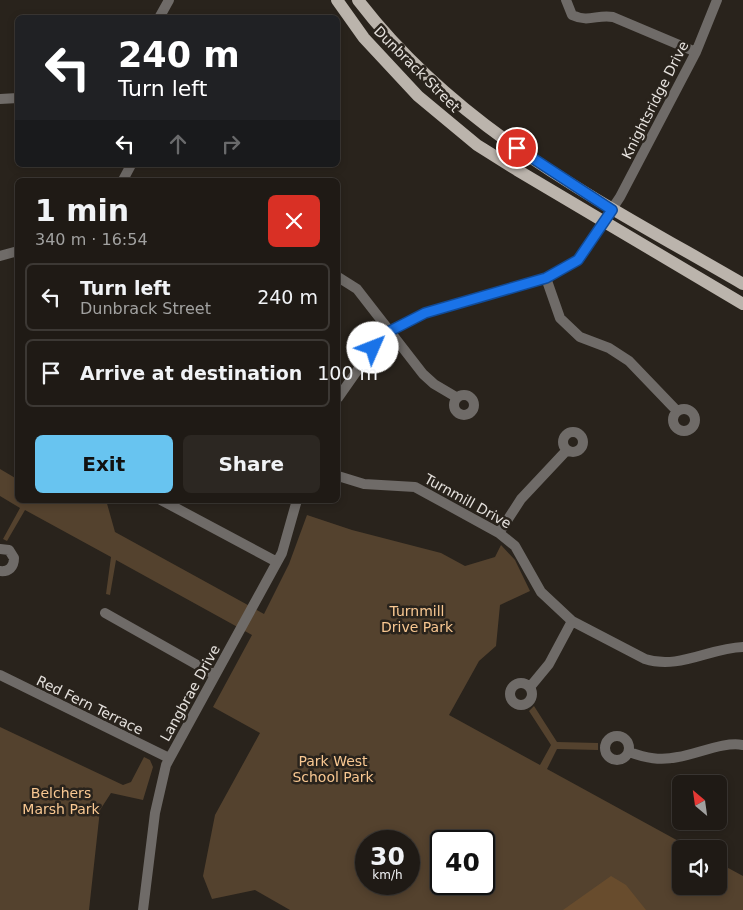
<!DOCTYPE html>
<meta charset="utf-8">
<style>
body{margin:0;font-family:"DejaVu Sans",sans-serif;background:#2c2722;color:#f1f3f6;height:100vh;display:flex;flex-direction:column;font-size:19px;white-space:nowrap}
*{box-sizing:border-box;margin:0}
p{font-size:16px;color:#a1a1a0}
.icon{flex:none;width:28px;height:28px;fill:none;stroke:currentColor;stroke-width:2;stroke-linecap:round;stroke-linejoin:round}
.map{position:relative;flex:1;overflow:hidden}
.side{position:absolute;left:15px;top:178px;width:325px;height:325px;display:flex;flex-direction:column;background:#1f1a15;border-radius:8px;box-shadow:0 2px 8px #0003,0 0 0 1px #3c3834}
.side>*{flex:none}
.guide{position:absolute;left:15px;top:15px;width:325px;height:152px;border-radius:8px;box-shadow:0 2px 8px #0003,0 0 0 1px #3c3834;background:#202124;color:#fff;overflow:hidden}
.needle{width:32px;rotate:331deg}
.buttons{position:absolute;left:672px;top:775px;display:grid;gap:10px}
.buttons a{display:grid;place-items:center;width:55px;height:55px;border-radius:8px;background:#1f1a15;box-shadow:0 2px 8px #0003,0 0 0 1px #3c3834;font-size:25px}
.speed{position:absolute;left:355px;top:830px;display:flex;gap:10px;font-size:25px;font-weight:700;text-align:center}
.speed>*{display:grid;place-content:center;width:65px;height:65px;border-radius:50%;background:#1f1a15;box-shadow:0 2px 8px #0003,0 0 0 1px #3c3834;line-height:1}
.speed small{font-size:12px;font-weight:400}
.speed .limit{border:2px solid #111;border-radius:8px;background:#fff;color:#111}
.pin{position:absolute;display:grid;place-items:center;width:42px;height:42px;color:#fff;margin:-21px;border:2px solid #fff;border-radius:50%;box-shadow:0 1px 5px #0007}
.me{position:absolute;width:55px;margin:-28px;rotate:46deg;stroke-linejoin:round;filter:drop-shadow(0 0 4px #0008)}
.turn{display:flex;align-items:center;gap:18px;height:105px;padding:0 20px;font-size:22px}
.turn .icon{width:65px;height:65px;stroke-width:2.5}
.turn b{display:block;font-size:35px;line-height:42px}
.lanes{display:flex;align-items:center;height:48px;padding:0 20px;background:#0003;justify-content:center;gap:25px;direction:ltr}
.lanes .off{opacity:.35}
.round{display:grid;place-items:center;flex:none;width:52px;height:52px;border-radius:8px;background:#2c2722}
.headline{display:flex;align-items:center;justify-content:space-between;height:85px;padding:0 20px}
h1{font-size:30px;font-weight:700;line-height:38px}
.action{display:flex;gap:10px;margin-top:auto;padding:10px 20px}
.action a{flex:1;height:58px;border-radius:8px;background:#68c4f0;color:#111;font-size:20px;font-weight:700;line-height:58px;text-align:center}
.action a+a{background:#2c2722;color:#f1f3f6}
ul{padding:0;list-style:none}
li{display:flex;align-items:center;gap:15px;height:68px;margin:0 10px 8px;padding:0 10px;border:2px solid #3c3834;border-radius:8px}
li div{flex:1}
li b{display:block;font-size:19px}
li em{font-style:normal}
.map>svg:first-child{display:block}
.green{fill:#54422e;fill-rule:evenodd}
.forest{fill:#684c2d}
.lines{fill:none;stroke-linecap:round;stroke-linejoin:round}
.minor{stroke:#6f6b68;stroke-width:10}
.major{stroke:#bbb4ac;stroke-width:12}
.route-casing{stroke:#114b97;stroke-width:12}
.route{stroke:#1a73e8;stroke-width:9}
.labels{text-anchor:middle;stroke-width:5;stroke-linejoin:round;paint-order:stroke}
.street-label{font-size:14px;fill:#e6e2de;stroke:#29231c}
.park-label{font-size:14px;fill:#f9c892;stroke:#29231c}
</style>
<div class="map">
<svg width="743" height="910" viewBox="0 0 743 910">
<rect width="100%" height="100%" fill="#29231c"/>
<path class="green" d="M0,469L17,479L18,500H106L115,532L264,614L289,564L307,515L352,530L441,553L465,566L495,557L501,545L515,560L530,591L500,605L496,646L479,661L449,715L540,765L551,745L529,711L534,706L557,742L598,743V750L557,749L547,769L693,849H681V886H719V863L743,876V910H290L255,890L212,899L203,876L215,815L260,733L213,707L252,635L116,560L110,595L106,594L111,557L25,510L7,541L3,539L20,508L0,496ZM366,841H409V884H366ZM441,841H484V884H441Z
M0,727L123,785L131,782L144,757L150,760L153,767L143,800L111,793L100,810L89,910H0Z"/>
<path class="forest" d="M611,876L626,885L646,910H563Z"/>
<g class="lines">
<path class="minor" d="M566,0L572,15C589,23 597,14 613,17L696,52
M159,18L169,0
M0,99L18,98
M123,180L131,165
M0,256L18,251
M338,277L357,289L423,374L434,384L456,397
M546,278L560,318L580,337L609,348L629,361L677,411
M454 405a10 10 0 1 1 20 0a10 10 0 1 1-20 0Z
M338,398L373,348L390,331L425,313L546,278L578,260L620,197L696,52L717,0
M673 420a11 11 0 1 1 22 0a11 11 0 1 1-22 0Z
M563 442a10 10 0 1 1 20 0a10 10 0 1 1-20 0Z
M338,476L364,484L415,487L499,533L515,546L541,592L572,621L645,659C679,670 709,648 743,647
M161,500L277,562
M499,533L521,499L567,450
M0,549L9,550L14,558C14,567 9,572 0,571
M105,613L215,675
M0,675L169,758
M510 694a11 11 0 1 1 22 0a11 11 0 1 1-22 0Z
M530,687L549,664L572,621
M605 748a12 12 0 1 1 24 0a12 12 0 1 1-24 0Z
M629,752C646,758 660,761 678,757C697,754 725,741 743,745
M143,910L155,813L166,765L282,553L297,500"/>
<path class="major" d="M337,0L364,38L418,96L477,145L517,170L743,304
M358,0C459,132 602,202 743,284"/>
</g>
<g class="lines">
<g class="route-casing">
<path id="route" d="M373,348L390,331L425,313L546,278L578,260L612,210L517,148"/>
</g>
<use href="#route" class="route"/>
</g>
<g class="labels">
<g class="street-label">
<text transform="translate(417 69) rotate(45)" y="5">Dunbrack Street</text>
<text transform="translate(655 100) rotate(-63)" y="5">Knightsridge Drive</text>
<text transform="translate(468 501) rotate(29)" y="5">Turnmill Drive</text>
<text transform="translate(190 693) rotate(-61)" y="5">Langbrae Drive</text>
<text transform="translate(90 705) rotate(26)" y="5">Red Fern Terrace</text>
</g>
<g class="park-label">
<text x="417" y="616">Turnmill<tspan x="417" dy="16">Drive Park</tspan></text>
<text x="333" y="766">Park West<tspan x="333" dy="16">School Park</tspan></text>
<text x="61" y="798">Belchers<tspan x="61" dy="16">Marsh Park</tspan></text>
</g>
</g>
</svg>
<div class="buttons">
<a><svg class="needle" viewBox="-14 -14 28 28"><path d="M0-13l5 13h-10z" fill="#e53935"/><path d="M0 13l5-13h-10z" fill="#a1a1a0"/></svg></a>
<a><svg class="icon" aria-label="sound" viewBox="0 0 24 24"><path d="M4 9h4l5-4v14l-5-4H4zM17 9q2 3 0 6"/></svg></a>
</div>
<div class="speed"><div>30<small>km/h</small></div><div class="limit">40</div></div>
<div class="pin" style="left:517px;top:148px;background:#d93025"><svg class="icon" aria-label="arrive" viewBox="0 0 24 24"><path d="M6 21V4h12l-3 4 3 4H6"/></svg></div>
<svg class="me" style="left:373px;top:348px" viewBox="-20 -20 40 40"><circle r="19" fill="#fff"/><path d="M0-13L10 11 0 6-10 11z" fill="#1a73e8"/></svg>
<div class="guide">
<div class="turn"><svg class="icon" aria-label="left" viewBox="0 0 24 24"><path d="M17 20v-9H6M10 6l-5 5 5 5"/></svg><div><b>240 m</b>Turn left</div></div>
<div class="lanes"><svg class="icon" aria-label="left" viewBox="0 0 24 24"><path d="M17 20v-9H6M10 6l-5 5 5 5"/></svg><svg class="icon off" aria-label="ahead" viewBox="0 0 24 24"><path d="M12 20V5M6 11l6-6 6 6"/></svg><svg class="icon off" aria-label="right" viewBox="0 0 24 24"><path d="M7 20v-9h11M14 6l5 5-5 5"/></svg></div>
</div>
<section class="side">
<div class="headline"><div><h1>1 min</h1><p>340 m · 16:54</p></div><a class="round" style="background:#d93025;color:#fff"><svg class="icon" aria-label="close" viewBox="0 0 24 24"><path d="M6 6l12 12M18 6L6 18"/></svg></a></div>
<ul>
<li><svg class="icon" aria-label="left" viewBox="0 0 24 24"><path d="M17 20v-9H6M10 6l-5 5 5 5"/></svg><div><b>Turn left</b><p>Dunbrack Street</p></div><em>240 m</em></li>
<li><svg class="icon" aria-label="arrive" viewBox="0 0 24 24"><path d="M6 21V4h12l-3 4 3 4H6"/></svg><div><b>Arrive at destination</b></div><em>100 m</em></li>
</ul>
<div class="action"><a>Exit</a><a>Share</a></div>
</section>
</div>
